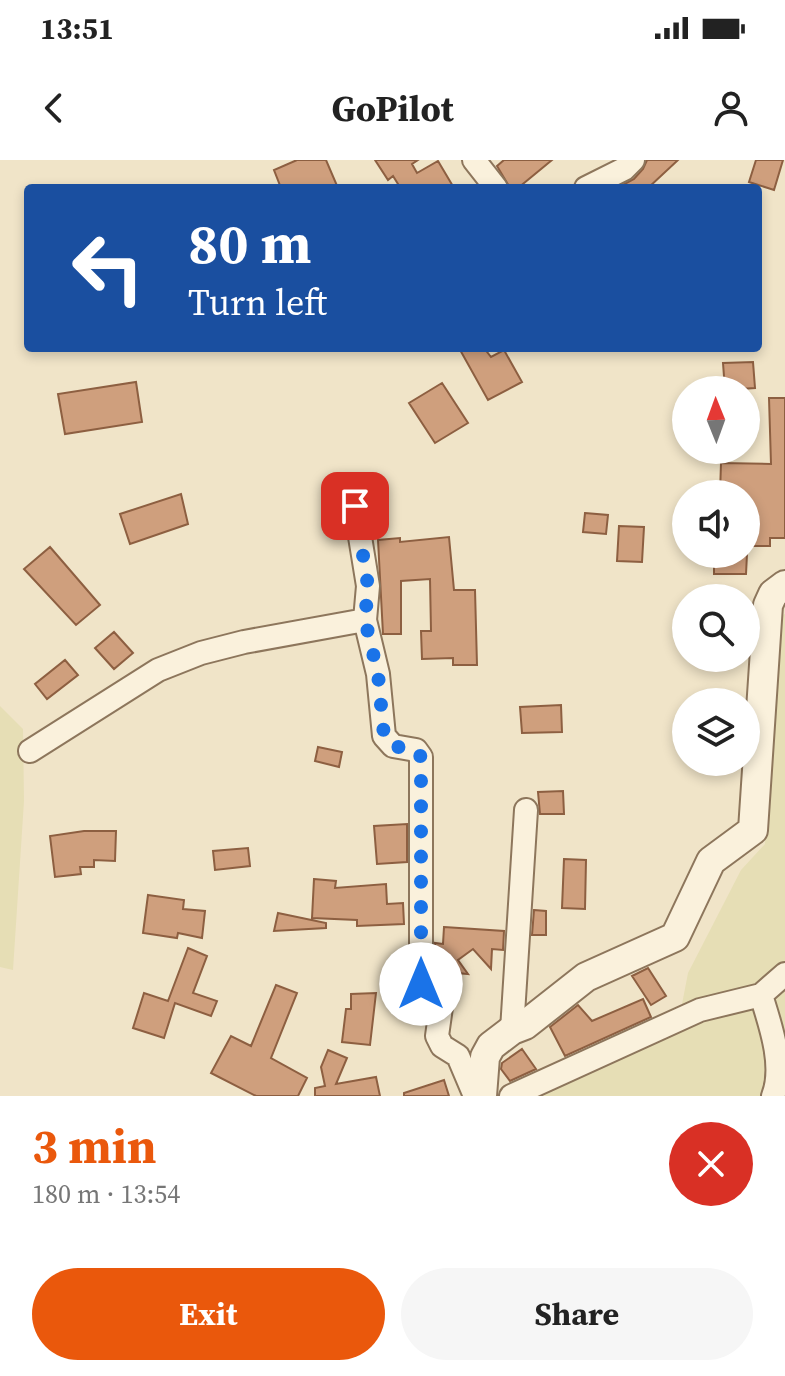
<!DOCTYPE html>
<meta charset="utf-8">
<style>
body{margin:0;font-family:"Source Serif 4",serif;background:#f6f6f6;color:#222;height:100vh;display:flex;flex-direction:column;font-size:30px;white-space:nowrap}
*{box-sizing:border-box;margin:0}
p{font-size:26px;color:#767676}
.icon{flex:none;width:44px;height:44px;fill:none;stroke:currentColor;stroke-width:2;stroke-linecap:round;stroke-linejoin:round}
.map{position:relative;height:936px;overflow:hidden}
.side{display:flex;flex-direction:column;background:#fff;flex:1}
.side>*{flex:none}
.guide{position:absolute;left:24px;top:24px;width:738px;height:168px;border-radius:8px;box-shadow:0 4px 12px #0003;background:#1a4fa0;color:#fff;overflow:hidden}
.needle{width:52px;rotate:359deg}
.fabs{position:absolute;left:672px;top:216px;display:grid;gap:16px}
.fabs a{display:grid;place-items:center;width:88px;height:88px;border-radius:50%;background:#fff;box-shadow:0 4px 12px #0003;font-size:40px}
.pin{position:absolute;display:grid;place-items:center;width:68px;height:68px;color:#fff;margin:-34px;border-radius:16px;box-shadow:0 4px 12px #0006}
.me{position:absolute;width:88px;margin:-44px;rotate:0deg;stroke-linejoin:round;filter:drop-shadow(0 0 6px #0008)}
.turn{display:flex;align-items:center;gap:28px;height:168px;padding:0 32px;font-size:36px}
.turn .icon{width:104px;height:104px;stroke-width:2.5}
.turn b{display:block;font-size:56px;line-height:68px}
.round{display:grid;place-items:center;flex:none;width:84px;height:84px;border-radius:42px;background:#f6f6f6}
.overview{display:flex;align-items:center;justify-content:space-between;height:136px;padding:0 32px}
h1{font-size:48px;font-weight:700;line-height:60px;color:#ea580c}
.button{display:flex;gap:16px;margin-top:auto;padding:16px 32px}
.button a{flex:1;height:92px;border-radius:48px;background:#ea580c;color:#fff;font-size:32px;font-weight:700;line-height:92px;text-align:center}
.button a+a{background:#f6f6f6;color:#222}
.status{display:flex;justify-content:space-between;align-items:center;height:56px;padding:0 40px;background:#fff;direction:ltr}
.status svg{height:22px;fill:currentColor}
header{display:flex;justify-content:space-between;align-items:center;height:104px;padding:0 32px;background:#fff;font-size:36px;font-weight:700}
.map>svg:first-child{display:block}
.farmland{fill:#e6deb5}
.building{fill:#cf9f7d;stroke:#8d5f41;stroke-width:2}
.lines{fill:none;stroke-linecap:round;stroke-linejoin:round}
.minor-casing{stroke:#8d765c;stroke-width:26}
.tertiary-casing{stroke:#8d765c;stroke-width:32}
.minor{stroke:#faf1dc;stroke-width:22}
.tertiary{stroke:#faf1dc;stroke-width:28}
.route{stroke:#1a73e8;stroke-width:14;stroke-dasharray:0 25.2}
</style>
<div class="status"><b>13:51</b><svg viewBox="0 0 49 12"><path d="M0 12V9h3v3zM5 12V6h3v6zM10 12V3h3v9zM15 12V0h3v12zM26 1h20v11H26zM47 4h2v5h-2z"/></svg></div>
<header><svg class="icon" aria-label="back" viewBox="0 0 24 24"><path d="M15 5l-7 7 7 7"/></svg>GoPilot<svg class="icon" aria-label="person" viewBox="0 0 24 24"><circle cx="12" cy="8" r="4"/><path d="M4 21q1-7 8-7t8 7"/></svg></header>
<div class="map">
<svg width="785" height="936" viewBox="0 0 785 936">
<rect width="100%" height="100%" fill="#f0e4c8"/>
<path class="farmland" d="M785,454V936H532L677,870L688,813L741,710L765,684L777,457Z
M0,546L23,569L24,641L13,810L0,807Z"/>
<path class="building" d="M297,0H326L338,28H281L274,10Z
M375,0H418L412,4L417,13L438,1L454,28H392L398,24L393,16L388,20Z
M504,0H552L518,28H510L497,6Z
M647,0H678L648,28H617L634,19L643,9Z
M756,0H783L774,30L749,22Z
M459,188H484L491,197L504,190L522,222L488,240Z
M753,202L755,228L725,230L723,203Z
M136,222L142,262L65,274L58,234Z
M442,223L468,263L435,283L409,243Z
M769,238H785V378H770V386H746V334H720L721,303L771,304Z
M181,334L188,364L130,384L120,354Z
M585,353L608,355L606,374L583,372Z
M619,366L644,367L642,402L617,401Z
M449,377L454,430H475L477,505H453V498L422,499L421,471H431L430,419L401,421V474H383L378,380L400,378V382Z
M50,387L100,445L76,465L24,409Z
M714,394H747L746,414H714Z
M114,472L133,493L114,509L95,488Z
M65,500L78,515L47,539L35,524Z
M561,545L562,572L522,573L520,547Z
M318,587L342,592L339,607L315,601Z
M563,631L564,654H540L538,632Z
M407,664V702L377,704L374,666Z
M84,671H116L115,701L94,700V707H80L81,714L55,717L50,676Z
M248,688L250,706L215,710L213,691Z
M564,699L586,700L585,749L562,748Z
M314,719L336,721L335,728L386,724L387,744L403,743L404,764L357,766V760L312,758Z
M148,735L184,740L183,749L205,751L202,778L178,773L177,778L143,773Z
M534,750L546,751V775H532Z
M278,753L326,763V768L274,771Z
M444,767L504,771L503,790L492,789L491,809L473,789L458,800L468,814L435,811V783L443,784Z
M188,788L207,796L193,833L217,841L211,856L175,843L164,878L133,868L144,833L168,841Z
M648,808L666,836L651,845L632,816Z
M276,825L297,833L271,898L307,918L298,936H256L211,913L231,876L251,886Z
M376,833L370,885L342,882L346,849H351V834Z
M643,839L651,857L565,896L550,867L578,845L592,861Z
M522,889L536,909L510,921L501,909L502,903Z
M328,890L347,898L336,924L376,917L380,936H315V928L325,926L321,907Z
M444,920L449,936H404V933Z"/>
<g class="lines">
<g class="minor-casing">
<path id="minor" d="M474,0L496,28
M586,28L624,9L633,0
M355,346L368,426L365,460L378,514L384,576L393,586L416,590L421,597V824L442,840L437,876L442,886L458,896L475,936
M30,591L158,510L201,493L244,482L365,460
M761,835C770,864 785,906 773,936
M512,870L526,650
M511,936L700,850L761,835L785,814"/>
</g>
<g class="tertiary-casing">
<path id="tertiary" d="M482,936L485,897L491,886L512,870L525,865L586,817L675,777L711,701L753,670L768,445L773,434L785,425"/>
</g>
<use href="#minor" class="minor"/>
<use href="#tertiary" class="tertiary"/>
</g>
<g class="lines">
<path class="route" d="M355,346L368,426L365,460L378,514L384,576L393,586L416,590L421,597V824"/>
</g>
</svg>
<div class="fabs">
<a><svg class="needle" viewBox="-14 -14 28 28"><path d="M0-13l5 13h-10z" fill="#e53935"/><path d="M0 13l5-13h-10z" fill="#767676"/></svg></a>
<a><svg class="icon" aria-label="sound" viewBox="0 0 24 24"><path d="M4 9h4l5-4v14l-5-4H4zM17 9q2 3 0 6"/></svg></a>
<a><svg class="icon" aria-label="search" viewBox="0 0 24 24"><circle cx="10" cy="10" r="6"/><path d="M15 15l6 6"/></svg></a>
<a><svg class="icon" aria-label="layers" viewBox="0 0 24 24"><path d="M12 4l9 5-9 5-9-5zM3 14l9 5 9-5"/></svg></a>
</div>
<div class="pin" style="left:355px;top:346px;background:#d93025"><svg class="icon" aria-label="arrive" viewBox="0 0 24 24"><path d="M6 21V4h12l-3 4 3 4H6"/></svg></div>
<svg class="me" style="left:421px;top:824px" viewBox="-20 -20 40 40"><circle r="19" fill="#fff"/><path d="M0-13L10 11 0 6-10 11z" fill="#1a73e8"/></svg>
<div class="guide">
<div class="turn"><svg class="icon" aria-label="left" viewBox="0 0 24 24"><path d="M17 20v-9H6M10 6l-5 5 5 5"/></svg><div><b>80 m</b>Turn left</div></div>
</div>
</div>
<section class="side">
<div class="overview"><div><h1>3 min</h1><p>180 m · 13:54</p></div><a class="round" style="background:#d93025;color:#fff"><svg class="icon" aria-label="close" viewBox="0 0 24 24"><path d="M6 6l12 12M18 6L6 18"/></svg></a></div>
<div class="button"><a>Exit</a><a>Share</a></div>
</section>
